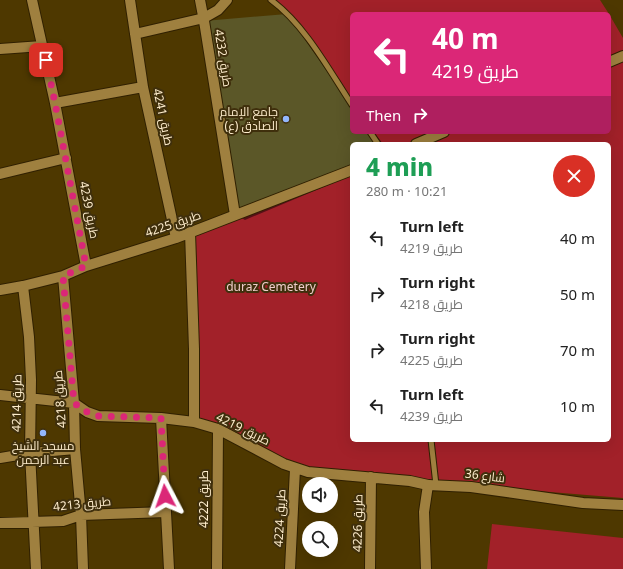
<!DOCTYPE html>
<meta charset="utf-8">
<style>
body{margin:0;font-family:"Noto Sans",Cairo,sans-serif;background:#f2f2f2;color:#222;height:100vh;display:flex;flex-direction:column;font-size:15px;white-space:nowrap}
*{box-sizing:border-box;margin:0}
p{font-size:13px;color:#767676}
.icon{flex:none;width:22px;height:22px;fill:none;stroke:currentColor;stroke-width:2;stroke-linecap:round;stroke-linejoin:round}
.map{position:relative;flex:1;overflow:hidden}
.panel{position:absolute;left:350px;top:142px;width:261px;height:300px;display:flex;flex-direction:column;background:#fff;border-radius:6px;box-shadow:0 4px 16px #0002}
.panel>*{flex:none}
.top-card{position:absolute;left:350px;top:12px;width:261px;height:122px;border-radius:6px;box-shadow:0 4px 16px #0002;background:#db2777;color:#fff;overflow:hidden}
.controls{position:absolute;left:302px;top:477px;display:grid;gap:8px}
.controls a{display:grid;place-items:center;width:36px;height:36px;border-radius:50%;background:#fff;box-shadow:0 4px 16px #0002;font-size:20px}
.pin{position:absolute;display:grid;place-items:center;width:34px;height:34px;color:#fff;margin:-17px;border-radius:8px;box-shadow:0 2px 6px #0006}
.me{position:absolute;width:44px;margin:-22px;rotate:356deg;stroke-linejoin:round;filter:drop-shadow(0 0 3px #0008)}
.turn{display:flex;align-items:center;gap:14px;height:84px;padding:0 16px;font-size:18px}
.turn .icon{width:52px;height:52px;stroke-width:2.5}
.turn b{display:block;font-size:28px;line-height:34px}
.then{display:flex;align-items:center;height:38px;padding:0 16px;background:#0003;gap:8px;font-size:15px}
.round{display:grid;place-items:center;flex:none;width:42px;height:42px;border-radius:21px;background:#f2f2f2}
.headline{display:flex;align-items:center;justify-content:space-between;height:68px;padding:0 16px}
h1{font-size:24px;font-weight:800;line-height:30px;color:#1e9e55}
ul{padding:0;list-style:none}
li{display:flex;align-items:center;gap:12px;height:56px;padding:0 16px}
li div{flex:1}
li b{display:block;font-size:15px}
li em{font-style:normal}
.map>svg:first-child{display:block}
.green{fill:#a22129}
.shadow{fill:#0007}
.building{fill:#5b5728}
.lines{fill:none;stroke-linecap:round;stroke-linejoin:round}
.service-casing{stroke:#302000;stroke-width:7}
.minor-casing{stroke:#302000;stroke-width:12}
.tertiary-casing{stroke:#302000;stroke-width:12}
.service{stroke:#9f803f;stroke-width:5}
.minor{stroke:#9f803f;stroke-width:10}
.tertiary{stroke:#9f803f;stroke-width:10}
.route{stroke:#db2777;stroke-width:7;stroke-dasharray:0 12.6}
.poi-dot{fill:#93b7fd;stroke:#3f2f0c;stroke-width:1.5}
.labels{text-anchor:middle;stroke-width:4;stroke-linejoin:round;paint-order:stroke}
.street-label{font-size:12px;fill:#feedcd;stroke:#3f2f0c}
.poi-label{font-size:12px;fill:#feedcd;stroke:#3f2f0c;text-anchor:end}
.park-label{font-size:12px;fill:#f0cdcb;stroke:#3f2f0c}
</style>
<div class="map">
<svg width="623" height="569" viewBox="0 0 623 569">
<rect width="100%" height="100%" fill="#4e3800"/>
<path class="green" d="M268,0H600L609,14H352V105L287,14Z
M609,14L623,38V498L371,477L295,469L194,422L190,232L352,170V440H609V144H378L370,132H609Z
M492,524L623,538V569H487Z"/>
<path class="shadow" d="M296,20L352,100V132H374L383,144H352V175L245,220L236,215Z"/>
<path class="building" d="M287,14L352,107V132H369L378,144H352V166L235,215L204,21Z"/>
<g class="lines">
<g class="service-casing">
<path id="service" d="M271,0C305,25 329,70 352,105
M370,132L378,144
M431,440L436,485"/>
</g>
<g class="minor-casing">
<path id="minor" d="M32,0L55,103L86,266
M130,0L143,87L176,238
M200,0L204,21L235,215
M135,34L204,18L218,10L227,0
M0,49L42,46
M609,62L623,56
M55,103L143,87
M416,144L444,132
M0,174L66,158
M190,232L194,349V422
M63,276L74,403L75,449L81,515L83,569
M23,286L29,337L31,380L30,453L36,569
M0,290L23,286L63,276L86,266L176,238L352,170
M0,395L74,403L87,412L98,416L161,418L194,422L218,429L284,464L308,472L410,481L428,485
M161,418L169,569
M0,458L30,453L75,449
M0,523L63,521L81,515L166,512
M217,569L218,429
M290,569L295,469
M370,569L371,477"/>
</g>
<g class="tertiary-casing">
<path id="tertiary" d="M426,569L424,512L428,485L471,487L583,503L623,505"/>
</g>
<use href="#service" class="service"/>
<use href="#minor" class="minor"/>
<use href="#tertiary" class="tertiary"/>
</g>
<g class="lines">
<path class="route" d="M46,60L55,103L86,266L63,276L74,403L87,412L98,416L161,418L165,496"/>
</g>
<g class="poi-dot">
<circle cx="286" cy="119" r="4"/>
<circle cx="43" cy="433" r="4"/>
</g>
<g class="labels">
<g class="street-label">
<text transform="translate(223 58) rotate(81)" y="4">طريق 4232</text>
<text transform="translate(163 117) rotate(78)" y="4">طريق 4241</text>
<text transform="translate(89 210) rotate(79)" y="4">طريق 4239</text>
<text transform="translate(173 224) rotate(-19)" y="4">طريق 4225</text>
<text transform="translate(60 399) rotate(-94)" y="4">طريق 4218</text>
<text transform="translate(17 403) rotate(-89)" y="4">طريق 4214</text>
<text transform="translate(243 429) rotate(26)" y="4">طريق 4219</text>
<text transform="translate(485 476) rotate(7)" y="4">شارع 36</text>
<text transform="translate(204 499) rotate(-90)" y="4">طريق 4222</text>
<text transform="translate(82 504) rotate(-6)" y="4">طريق 4213</text>
<text transform="translate(280 518) rotate(-87)" y="4">طريق 4224</text>
<text transform="translate(358 523) rotate(-89)" y="4">طريق 4226</text>
</g>
<g class="poi-label">
<text x="278" y="116">جامع الإمام<tspan x="278" dy="14">الصادق (ع)</tspan></text>
<text x="43" y="450" text-anchor="middle">مسجد الشيخ<tspan x="43" dy="14">عبد الرحمن</tspan></text>
</g>
<g class="park-label">
<text x="271" y="291">duraz Cemetery</text>
</g>
</g>
</svg>
<div class="controls">
<a><svg class="icon" aria-label="sound" viewBox="0 0 24 24"><path d="M4 9h4l5-4v14l-5-4H4zM17 9q2 3 0 6"/></svg></a>
<a><svg class="icon" aria-label="search" viewBox="0 0 24 24"><circle cx="10" cy="10" r="6"/><path d="M15 15l6 6"/></svg></a>
</div>
<div class="pin" style="left:46px;top:60px;background:#d93025"><svg class="icon" aria-label="arrive" viewBox="0 0 24 24"><path d="M6 21V4h12l-3 4 3 4H6"/></svg></div>
<svg class="me" style="left:165px;top:496px" viewBox="-20 -20 40 40"><path d="M0-17L14 15 0 8-14 15z" fill="#db2777" stroke="#fff" stroke-width="4"/></svg>
<div class="top-card">
<div class="turn"><svg class="icon" aria-label="left" viewBox="0 0 24 24"><path d="M17 20v-9H6M10 6l-5 5 5 5"/></svg><div><b>40 m</b>طريق 4219</div></div>
<div class="then">Then<svg class="icon" aria-label="right" viewBox="0 0 24 24"><path d="M7 20v-9h11M14 6l5 5-5 5"/></svg></div>
</div>
<section class="panel">
<div class="headline"><div><h1>4 min</h1><p>280 m · 10:21</p></div><a class="round" style="background:#d93025;color:#fff"><svg class="icon" aria-label="close" viewBox="0 0 24 24"><path d="M6 6l12 12M18 6L6 18"/></svg></a></div>
<ul>
<li><svg class="icon" aria-label="left" viewBox="0 0 24 24"><path d="M17 20v-9H6M10 6l-5 5 5 5"/></svg><div><b>Turn left</b><p>طريق 4219</p></div><em>40 m</em></li>
<li><svg class="icon" aria-label="right" viewBox="0 0 24 24"><path d="M7 20v-9h11M14 6l5 5-5 5"/></svg><div><b>Turn right</b><p>طريق 4218</p></div><em>50 m</em></li>
<li><svg class="icon" aria-label="right" viewBox="0 0 24 24"><path d="M7 20v-9h11M14 6l5 5-5 5"/></svg><div><b>Turn right</b><p>طريق 4225</p></div><em>70 m</em></li>
<li><svg class="icon" aria-label="left" viewBox="0 0 24 24"><path d="M17 20v-9H6M10 6l-5 5 5 5"/></svg><div><b>Turn left</b><p>طريق 4239</p></div><em>10 m</em></li>
</ul>
</section>
</div>
